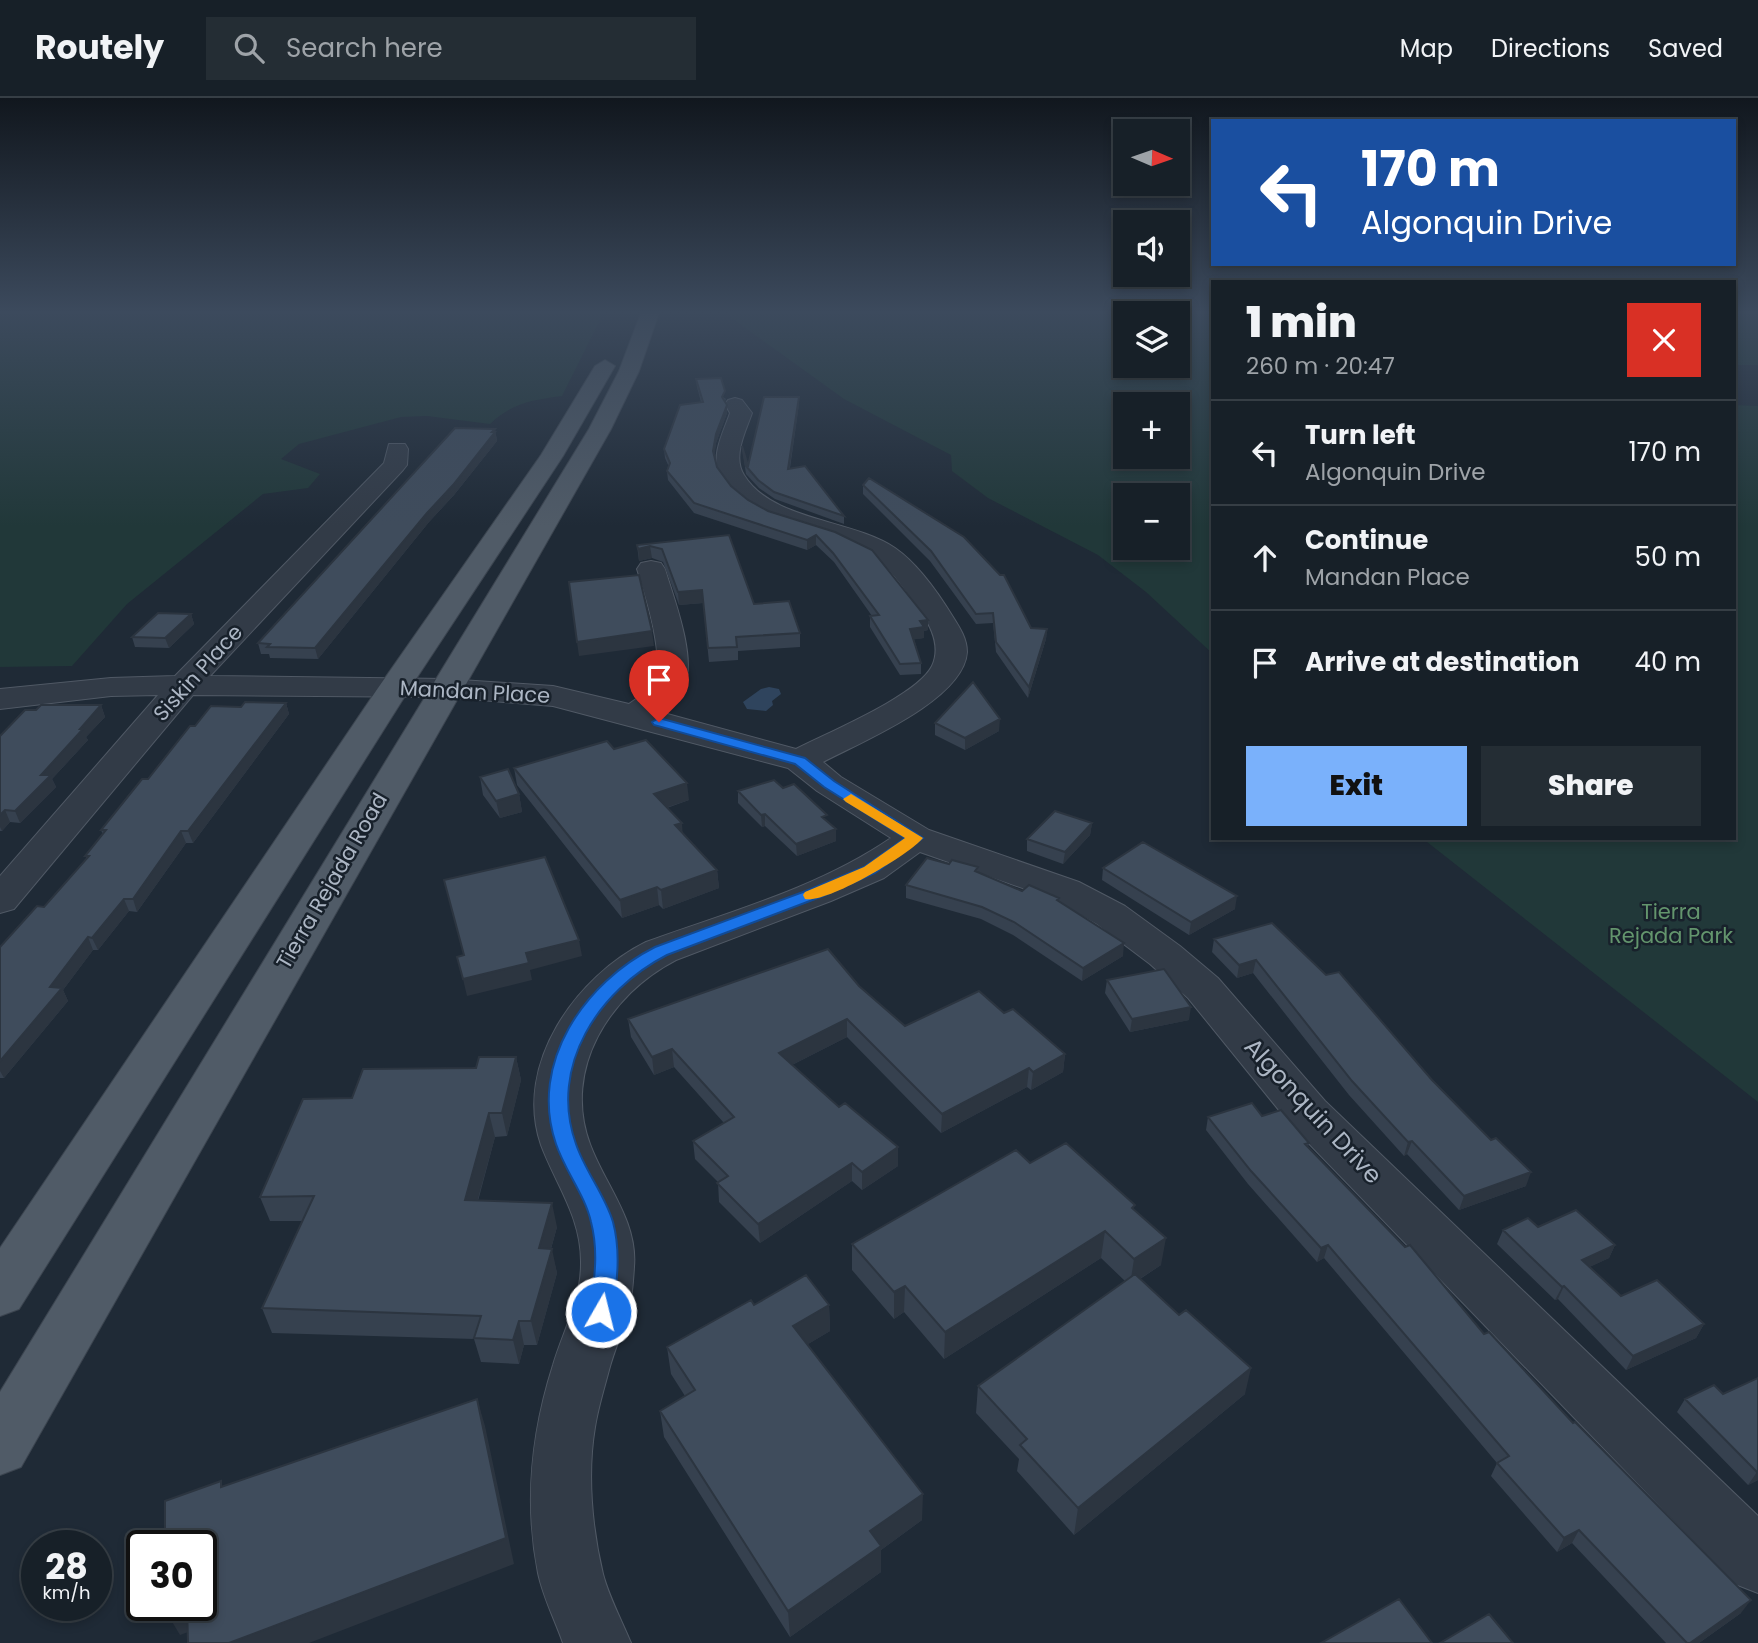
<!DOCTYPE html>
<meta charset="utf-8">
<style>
body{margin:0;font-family:Poppins,sans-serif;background:#242d34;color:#f1f3f6;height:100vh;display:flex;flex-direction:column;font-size:26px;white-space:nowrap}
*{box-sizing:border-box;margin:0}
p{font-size:23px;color:#9ea3a8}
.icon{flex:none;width:38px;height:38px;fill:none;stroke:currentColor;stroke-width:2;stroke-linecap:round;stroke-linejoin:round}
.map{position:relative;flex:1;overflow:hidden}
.side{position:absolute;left:1211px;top:182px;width:525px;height:560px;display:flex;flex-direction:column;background:#172028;border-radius:0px;box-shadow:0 4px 10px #0003,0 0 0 2px #363e45}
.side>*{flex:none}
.hud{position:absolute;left:1211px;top:21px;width:525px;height:147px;border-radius:0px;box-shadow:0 4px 10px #0003,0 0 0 2px #363e45;background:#1a4fa0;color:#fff;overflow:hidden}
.needle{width:46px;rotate:92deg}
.tools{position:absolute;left:1113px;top:21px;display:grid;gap:14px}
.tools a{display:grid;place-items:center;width:77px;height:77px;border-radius:0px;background:#172028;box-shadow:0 4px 10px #0003,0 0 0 2px #363e45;font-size:35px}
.speed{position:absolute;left:21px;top:1432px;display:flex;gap:14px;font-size:35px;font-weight:700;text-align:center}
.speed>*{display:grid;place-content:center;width:91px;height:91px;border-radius:50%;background:#172028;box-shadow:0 4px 10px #0003,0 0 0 2px #363e45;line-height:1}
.speed small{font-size:18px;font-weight:400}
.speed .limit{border:4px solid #111;border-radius:10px;background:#fff;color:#111}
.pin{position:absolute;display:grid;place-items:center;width:60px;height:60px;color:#fff;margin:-72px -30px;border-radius:50% 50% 50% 0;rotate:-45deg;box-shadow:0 0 7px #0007}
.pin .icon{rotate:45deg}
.me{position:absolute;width:77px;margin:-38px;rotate:8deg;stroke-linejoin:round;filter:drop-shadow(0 0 5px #0008)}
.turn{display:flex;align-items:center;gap:24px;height:147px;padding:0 35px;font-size:32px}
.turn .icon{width:91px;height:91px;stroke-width:2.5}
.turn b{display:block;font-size:49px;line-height:60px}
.round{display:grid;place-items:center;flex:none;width:74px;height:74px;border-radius:0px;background:#242d34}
.headline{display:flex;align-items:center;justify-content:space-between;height:119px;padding:0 35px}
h1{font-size:42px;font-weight:800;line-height:52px}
.cta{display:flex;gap:14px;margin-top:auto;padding:14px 35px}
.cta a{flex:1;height:80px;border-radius:0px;background:#7ab1fb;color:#111;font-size:28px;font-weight:800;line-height:80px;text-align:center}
.cta a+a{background:#242d34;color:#f1f3f6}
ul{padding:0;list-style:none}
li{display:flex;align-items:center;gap:21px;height:105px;padding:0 35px;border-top:2px solid #363e45}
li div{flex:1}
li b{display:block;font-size:26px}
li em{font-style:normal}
header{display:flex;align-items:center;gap:42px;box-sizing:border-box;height:98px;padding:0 35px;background:#172028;border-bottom:2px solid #363e45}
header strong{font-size:33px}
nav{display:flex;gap:38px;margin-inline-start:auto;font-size:24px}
.search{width:490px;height:63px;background:#242d34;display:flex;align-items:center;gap:18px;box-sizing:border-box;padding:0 24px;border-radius:0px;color:#9ea3a8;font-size:26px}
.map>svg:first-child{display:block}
.green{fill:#213839;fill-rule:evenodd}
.water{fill:#2f445d}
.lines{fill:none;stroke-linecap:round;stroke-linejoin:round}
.minor-casing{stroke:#505965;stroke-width:2}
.major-casing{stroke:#3c4550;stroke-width:2}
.minor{fill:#323b47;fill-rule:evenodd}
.major{fill:#505b67;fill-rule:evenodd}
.wall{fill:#36414f}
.shaded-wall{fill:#2c3540}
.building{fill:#3f4c5c;stroke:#2c3540;stroke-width:2}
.route{fill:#1a73e8;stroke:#114b97;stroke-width:2}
.slow{fill:#f59e0b}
.labels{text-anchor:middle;stroke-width:5;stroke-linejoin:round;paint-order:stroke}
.street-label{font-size:21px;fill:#acb6c4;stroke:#18212b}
.park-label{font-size:21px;fill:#63956d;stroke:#18212b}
.near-street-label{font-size:24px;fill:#acb6c4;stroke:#18212b}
</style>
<header>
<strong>Routely</strong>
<div class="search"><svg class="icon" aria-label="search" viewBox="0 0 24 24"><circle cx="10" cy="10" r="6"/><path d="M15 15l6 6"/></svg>Search here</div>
<nav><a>Map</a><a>Directions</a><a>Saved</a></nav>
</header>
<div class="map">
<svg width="1758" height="1545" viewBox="0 0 1758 1545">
<rect width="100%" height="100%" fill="#1f2a36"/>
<path class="green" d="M0,212H605L562,298C532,302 512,305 490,326L427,318L401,319L299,346L281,361L320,376L308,390L263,396L127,506L72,568L0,569Z
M729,212H1213V556L1146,494L1098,457L988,400L952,373L951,357L844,301L726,216ZM1125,215H1178V268H1125ZM1178,306V359H1125V306ZM1125,397H1178V450H1125Z
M1734,212H1758V267H1734Z
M1734,307L1758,308V1004L1422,740H1734Z"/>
<path class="water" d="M769,589L779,591L781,596L772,603L773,607L766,613L747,611L743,604L761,591Z"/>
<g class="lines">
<g class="minor-casing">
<path id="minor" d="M735,300L742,302L752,315C746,333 732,358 744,377C772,423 852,421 895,450C918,466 939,496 953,519C960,530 967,541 967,554C964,602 861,644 823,664L841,679L929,732L1079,784L1125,808L1180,848L1218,880L1325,1003L1758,1418V1495L1735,1486L1291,1027L1188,900L1150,866L1097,826L1051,800L920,754L884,780L831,803L676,862C610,896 562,971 590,1046C605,1087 638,1123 634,1169C633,1184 632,1202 628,1217C622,1235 614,1253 609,1272C604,1291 598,1310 595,1329C587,1376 592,1430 603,1476C609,1499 622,1523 631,1545H563C555,1522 543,1499 538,1475C524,1404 531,1336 553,1267C563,1233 581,1202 581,1166C582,1120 556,1087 541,1047C513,966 577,878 646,844C729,814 818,790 891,740L817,693L788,670L553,608L445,599L193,597L14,811L0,815V778L158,597L111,598L0,611V591L111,580L175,578L384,365L389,346H405L408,351L407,367L403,372L210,578L445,581L553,588L629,606C637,600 649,594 654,585C666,561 645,496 637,471L641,465L651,463L661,465L665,471C673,498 696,558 685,585C680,597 669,606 660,614L796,651C827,635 917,598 932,568C941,549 932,530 921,514C907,496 895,474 876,461C828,427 750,435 720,377C710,358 724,333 730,315L725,306L728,302Z"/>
</g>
<g class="major-casing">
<path id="major" d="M642,212H660L639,273L611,331L21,1369L0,1377V1294L589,331L619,273Z
M605,262L615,268L563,358L410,590L19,1211L0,1218V1150L378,590L541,357L595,268Z"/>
</g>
<use href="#minor" class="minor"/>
<use href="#major" class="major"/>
</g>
<path class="wall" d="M696,281L726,301L725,303L727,307V315L716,345L714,358L717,369L731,388L748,402L768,413L835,434L928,522V532L924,533V540L914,541L921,565V576L900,577L870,529V518H872L834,464L816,447L807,452L694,415L668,382L667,373L669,369L665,360L664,351L701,304L697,289Z
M799,299V306L790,370L844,418V426L775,401L759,390L746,376L742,348L748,368Z
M495,331L497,343L454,397L429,424L318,561L270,560L269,556H261L258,545Z
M863,387L1031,530L1047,531L1046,541L1028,600L996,554L993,525L976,526L930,463L863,396Z
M729,437L754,506L800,535V549L738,553V562L709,564L703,505L679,507L663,464L652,460L639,463L637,447Z
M191,516L194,526L169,550L135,549L132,539Z
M286,605L289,616L193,745H186L137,814L129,813L98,852H93L63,892L68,903L4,980H0V849L44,809L87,761L85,758L103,737L101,732L195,628L241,609Z
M101,607L105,619L86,639L88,642L52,681L56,689L20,725L10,724L2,733H0V638L36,612Z
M935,625L999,633L965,652L935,637Z
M614,651L689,702L667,710L683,735L717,772L719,790L663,811L659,807L622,820L517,687L514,670Z
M480,679L519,696L522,714L500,720L483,697Z
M738,693L827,724L836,743L797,758L765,728L762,729L738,705Z
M1092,725L1090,737L1063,766L1027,753V741Z
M1103,770L1235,811L1189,837L1102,782Z
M977,774L1022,793L1059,800V804L1123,858L1082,883L1013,837L981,821L906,800V787Z
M1272,825L1432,982L1526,1088L1459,1112L1407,1056L1404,1058L1349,997L1253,875L1237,880L1212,854L1214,841Z
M1107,882L1189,922L1130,934L1105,895Z
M859,888L905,928L1004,915L1065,956L1063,974L1031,992L1027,989L941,1035L847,939L792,967L898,1068L862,1092L852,1083L760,1145L719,1104L718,1084L695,1061L693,1043L724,1025L674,969L654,977L631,939L628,921Z
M516,959L521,982L507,1038L495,1039L478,1103L557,1129L551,1151L557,1175L537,1247H524L519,1266L481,1264L474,1241L272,1235L262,1210L303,1123H270L260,1099L352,1000Z
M1208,1019L1309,1045L1308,1049L1484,1236L1741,1515L1699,1545H1666L1572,1445L1557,1454L1491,1378L1497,1365L1324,1160L1317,1164L1248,1086L1206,1032Z
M1030,1065L1135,1112L1161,1167L1140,1181L1245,1296L1074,1437L1017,1373L1019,1361L976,1315L978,1288L1125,1183L1101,1160L944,1261L904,1214L894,1221L852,1172V1146Z
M1538,1129L1615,1147L1609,1160L1589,1169L1621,1198L1704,1226L1696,1240L1626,1272L1558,1201L1555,1202L1497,1146L1503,1132Z
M754,1207H829L830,1233L808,1246L922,1422L881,1452V1474L790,1539L664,1339L660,1313L685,1298L671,1276L667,1249Z
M1758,1280V1382L1748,1387L1677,1314L1685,1301L1723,1296Z"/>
<path class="shaded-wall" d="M799,299V306L788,378V371Z
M727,307V315L716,345L714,362L713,353L716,336Z
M495,331L497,343L454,397L429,424L318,561L315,550Z
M816,437V447L807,452V442Z
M650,448L652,460L639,463L638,451Z
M702,492L703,505L679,507L678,494Z
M191,516L194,526L169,550L165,540Z
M928,522V532L924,533V540L910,542V531L920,523Z
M1047,531L1046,541L1028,600L1029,589Z
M652,533L654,548L579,558L577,544Z
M286,605L289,616L193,745L188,733Z
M101,607L105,619L86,639L88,642L52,681L56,689L20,725L15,713L41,677Z
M1000,621L999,633L965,652V640Z
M687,685L689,702L656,713L654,696Z
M519,696L522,714L500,720L496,703Z
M5,712L10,724L2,733L0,729V717Z
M765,716V728L762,729L761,717Z
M682,725L683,742L675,727Z
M1092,725L1090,737L1063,766L1065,754Z
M836,731V743L797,758L796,746Z
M181,733L186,745L137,814L133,801Z
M717,772L719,790L663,811L661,792Z
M657,789L659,807L622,820L620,802Z
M1237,798L1235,811L1189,837L1191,824Z
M124,801L129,813L98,852L92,840Z
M88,839L93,852L63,892L68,903L4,980L0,973V963L50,889Z
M579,842L582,858L530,872L532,882L467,898L463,881L526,855Z
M1124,845L1123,858L1082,883L1083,870Z
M1256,862L1253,875L1237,880L1239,867Z
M1191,909L1189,922L1130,934L1132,921Z
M847,921V939L780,973L779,955Z
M672,951L674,969L654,977L652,959Z
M1065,956L1063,974L1031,992L1033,974Z
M516,959L521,982L507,1038L502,1015Z
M1029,970L1027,989L941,1035L942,1016Z
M489,1015L495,1039L471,1126L465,1102Z
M1412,1043L1407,1056L1404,1058L1408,1044Z
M898,1049V1068L862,1092V1074Z
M852,1065V1083L760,1145L758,1126Z
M1531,1074L1526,1088L1459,1112L1464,1098Z
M552,1105L557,1129L544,1175L539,1150Z
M1105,1133L1101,1160L944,1261L945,1234Z
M1166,1140L1161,1167L1130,1187L1134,1161Z
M1328,1147L1324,1160L1317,1164L1321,1150Z
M1615,1147L1609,1160L1575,1176L1582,1162Z
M552,1151L557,1175L537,1247L531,1223Z
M905,1188L904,1214L894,1221V1194Z
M1564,1188L1558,1201L1555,1202L1562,1189Z
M829,1207L830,1233L795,1254L793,1228Z
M519,1223L524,1247L519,1266L513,1242Z
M1704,1226L1696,1240L1626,1272L1633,1258Z
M1251,1270L1245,1296L1074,1437L1078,1410Z
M477,1301L485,1328L514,1466L309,1545H229Z
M1758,1373V1382L1748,1387L1757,1374Z
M923,1396L922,1422L881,1452V1474L790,1539L788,1513L870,1433Z
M1579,1432L1572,1445L1557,1454L1564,1440Z
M1751,1502L1741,1515L1699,1545H1690Z
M179,1507H189L202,1529L180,1537L165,1512Z"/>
<path class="building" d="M721,280L725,293L722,299L727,307L716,336L713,353L717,369L731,388L748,402L768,413L835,434L872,452L928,522L920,523L924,529L910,531L921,565L900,566L870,518L879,517L833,455L816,437L807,442L694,405L667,373L670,365L664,351L680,307L703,304L696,281Z
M764,299H799L788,371L805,368L844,418L774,394L758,382L746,368L742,348L748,368Z
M455,330L495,331L492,334H495L453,387L427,415L315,550L267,549L270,546L258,545Z
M869,380L964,439L1000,477H1004L1031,530L1047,531L1029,589L996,544L993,515L976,516L931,453L863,387Z
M729,437L754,506L789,503L800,535L736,539L737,549L708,550L702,492L678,494L662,451L650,448L638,451L637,447Z
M639,477L652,533L577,544L569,484Z
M158,515L191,516L165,540L132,539Z
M973,584L1000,621L965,640L935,625Z
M245,604L286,605L188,733H181L133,801H124L92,840L88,839L50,889L62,890L0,963V849L37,808L44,809L89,758H85L106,732H101L142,681H148L190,628H195L211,608L241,609Z
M41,607H101L80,631H83L41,677H51L15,713L5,712L0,717V638L25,612H36Z
M646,642L687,685L654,696L682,725L675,727L717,772L661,792L657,789L620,802L514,670L607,643L614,651Z
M508,671L519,696L496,703L480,679Z
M774,682L783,690L794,686L827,717L822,719L836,731L796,746L765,716L761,717L738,693Z
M1055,713L1092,725L1065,754L1027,741Z
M1143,744L1237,798L1191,824L1103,770Z
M545,759L579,842L526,855L529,865L463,881L457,859L464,857L444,782Z
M927,760L949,766L952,762L978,769L975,773L1022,793L1029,787L1059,800L1057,802L1124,845L1083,870L1014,824L982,809L906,787Z
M1272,825L1326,877L1339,874L1432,982L1491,1042L1496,1040L1531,1074L1464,1098L1412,1043L1408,1044L1352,983L1256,862L1239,867L1214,841Z
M828,851L859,888L905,928L979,893L1004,915L1013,911L1065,956L1033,974L1029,970L942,1016L847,921L779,955L839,1009L845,1005L898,1049L862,1074L852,1065L758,1126L717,1085L728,1078L693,1043L734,1019L672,951L652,959L628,921Z
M1164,871L1191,909L1132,921L1107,882Z
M479,959H516L502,1015H489L465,1102L552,1105L539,1150L552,1151L531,1223H519L513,1242L474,1240L481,1218L262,1210L314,1098L260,1099L303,1001L352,1000L363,971L476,970Z
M1252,1005L1262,1018L1281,1012L1309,1045L1305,1046L1405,1149L1410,1147L1484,1236L1489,1234L1573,1325L1575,1324L1751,1502L1690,1545H1687L1579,1432L1564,1440L1497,1365L1509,1358L1328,1147L1321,1150L1251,1073L1208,1019Z
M1066,1045L1135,1107L1132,1110L1166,1140L1134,1161L1105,1133L945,1234L905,1188L894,1194L852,1146L1016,1052L1030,1065Z
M1576,1112L1615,1147L1582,1162L1621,1198L1657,1182L1704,1226L1633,1258L1564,1188L1562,1189L1503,1132L1528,1120L1538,1129Z
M1135,1176L1179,1217L1186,1212L1251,1270L1078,1410L1020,1347L1027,1341L978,1288Z
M806,1177L829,1207L793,1228L923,1396L870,1433L881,1448L788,1513L660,1313L695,1292L667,1249L751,1202L754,1207Z
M1758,1280V1373L1757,1374L1685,1301L1714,1287L1723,1296Z
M477,1301L506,1440L229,1545H188L187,1507H201V1447H165V1403L221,1383V1389Z
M1399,1501L1432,1545H1321Z
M165,1507H179L165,1512Z
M1489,1516L1513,1545H1440Z"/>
<linearGradient id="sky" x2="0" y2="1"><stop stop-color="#11171e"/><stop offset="0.5" stop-color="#3c4a5d"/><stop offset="1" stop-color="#3c4a5d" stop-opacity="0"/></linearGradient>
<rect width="1758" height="428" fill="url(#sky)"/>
<path class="route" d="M659,620L805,660L834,683L923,740L875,775L823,798L667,857C599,892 548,968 576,1046C585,1073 605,1097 613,1124C621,1154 617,1183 613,1214L609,1221L601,1224L593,1221L590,1214C594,1183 599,1155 591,1124C585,1097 565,1073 556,1046C528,965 585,884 655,849L811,791L864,769L905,740L824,689L795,666L654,627L652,624Z"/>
<path class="slow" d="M851,696L923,740C909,757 826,806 805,801L803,797L805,794L864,769L905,740L846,704L843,701Z"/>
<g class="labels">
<g class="street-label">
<text transform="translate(198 575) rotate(-48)" y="7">Siskin Place</text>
<text transform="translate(475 594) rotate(3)" y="7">Mandan Place</text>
<text transform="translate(332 783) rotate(-60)" y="7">Tierra Rejada Road</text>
</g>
<g class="park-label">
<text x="1671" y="821">Tierra<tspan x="1671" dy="24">Rejada Park</tspan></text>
</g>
<g class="near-street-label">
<text transform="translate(1313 1013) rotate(47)" y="8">Algonquin Drive</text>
</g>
</g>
</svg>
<div class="tools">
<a><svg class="needle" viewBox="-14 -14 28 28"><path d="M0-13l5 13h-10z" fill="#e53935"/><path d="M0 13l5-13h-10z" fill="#9ea3a8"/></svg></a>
<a><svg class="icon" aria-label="sound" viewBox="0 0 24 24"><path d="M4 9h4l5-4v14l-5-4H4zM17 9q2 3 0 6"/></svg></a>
<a><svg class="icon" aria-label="layers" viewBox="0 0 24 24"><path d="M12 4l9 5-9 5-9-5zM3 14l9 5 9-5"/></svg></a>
<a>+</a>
<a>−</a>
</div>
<div class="speed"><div>28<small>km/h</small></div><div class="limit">30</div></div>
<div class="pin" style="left:659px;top:624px;background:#d93025"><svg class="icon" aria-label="arrive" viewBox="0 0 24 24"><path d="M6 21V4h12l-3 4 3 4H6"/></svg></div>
<svg class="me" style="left:601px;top:1214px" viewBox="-20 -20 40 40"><circle r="17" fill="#1a73e8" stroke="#fff" stroke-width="3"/><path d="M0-11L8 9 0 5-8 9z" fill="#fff"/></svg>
<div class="hud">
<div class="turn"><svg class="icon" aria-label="left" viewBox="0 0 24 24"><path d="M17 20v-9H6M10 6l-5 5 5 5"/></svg><div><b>170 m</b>Algonquin Drive</div></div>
</div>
<section class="side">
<div class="headline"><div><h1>1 min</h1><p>260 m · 20:47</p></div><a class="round" style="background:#d93025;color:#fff"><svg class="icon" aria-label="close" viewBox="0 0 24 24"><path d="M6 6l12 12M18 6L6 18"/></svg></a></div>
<ul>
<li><svg class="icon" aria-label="left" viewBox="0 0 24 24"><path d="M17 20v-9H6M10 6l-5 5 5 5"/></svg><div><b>Turn left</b><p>Algonquin Drive</p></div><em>170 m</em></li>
<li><svg class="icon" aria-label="ahead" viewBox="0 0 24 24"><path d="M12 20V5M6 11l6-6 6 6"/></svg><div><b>Continue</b><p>Mandan Place</p></div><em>50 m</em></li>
<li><svg class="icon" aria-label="arrive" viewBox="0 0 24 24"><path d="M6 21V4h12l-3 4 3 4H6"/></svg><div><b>Arrive at destination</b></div><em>40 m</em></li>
</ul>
<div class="cta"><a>Exit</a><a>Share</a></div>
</section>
</div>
